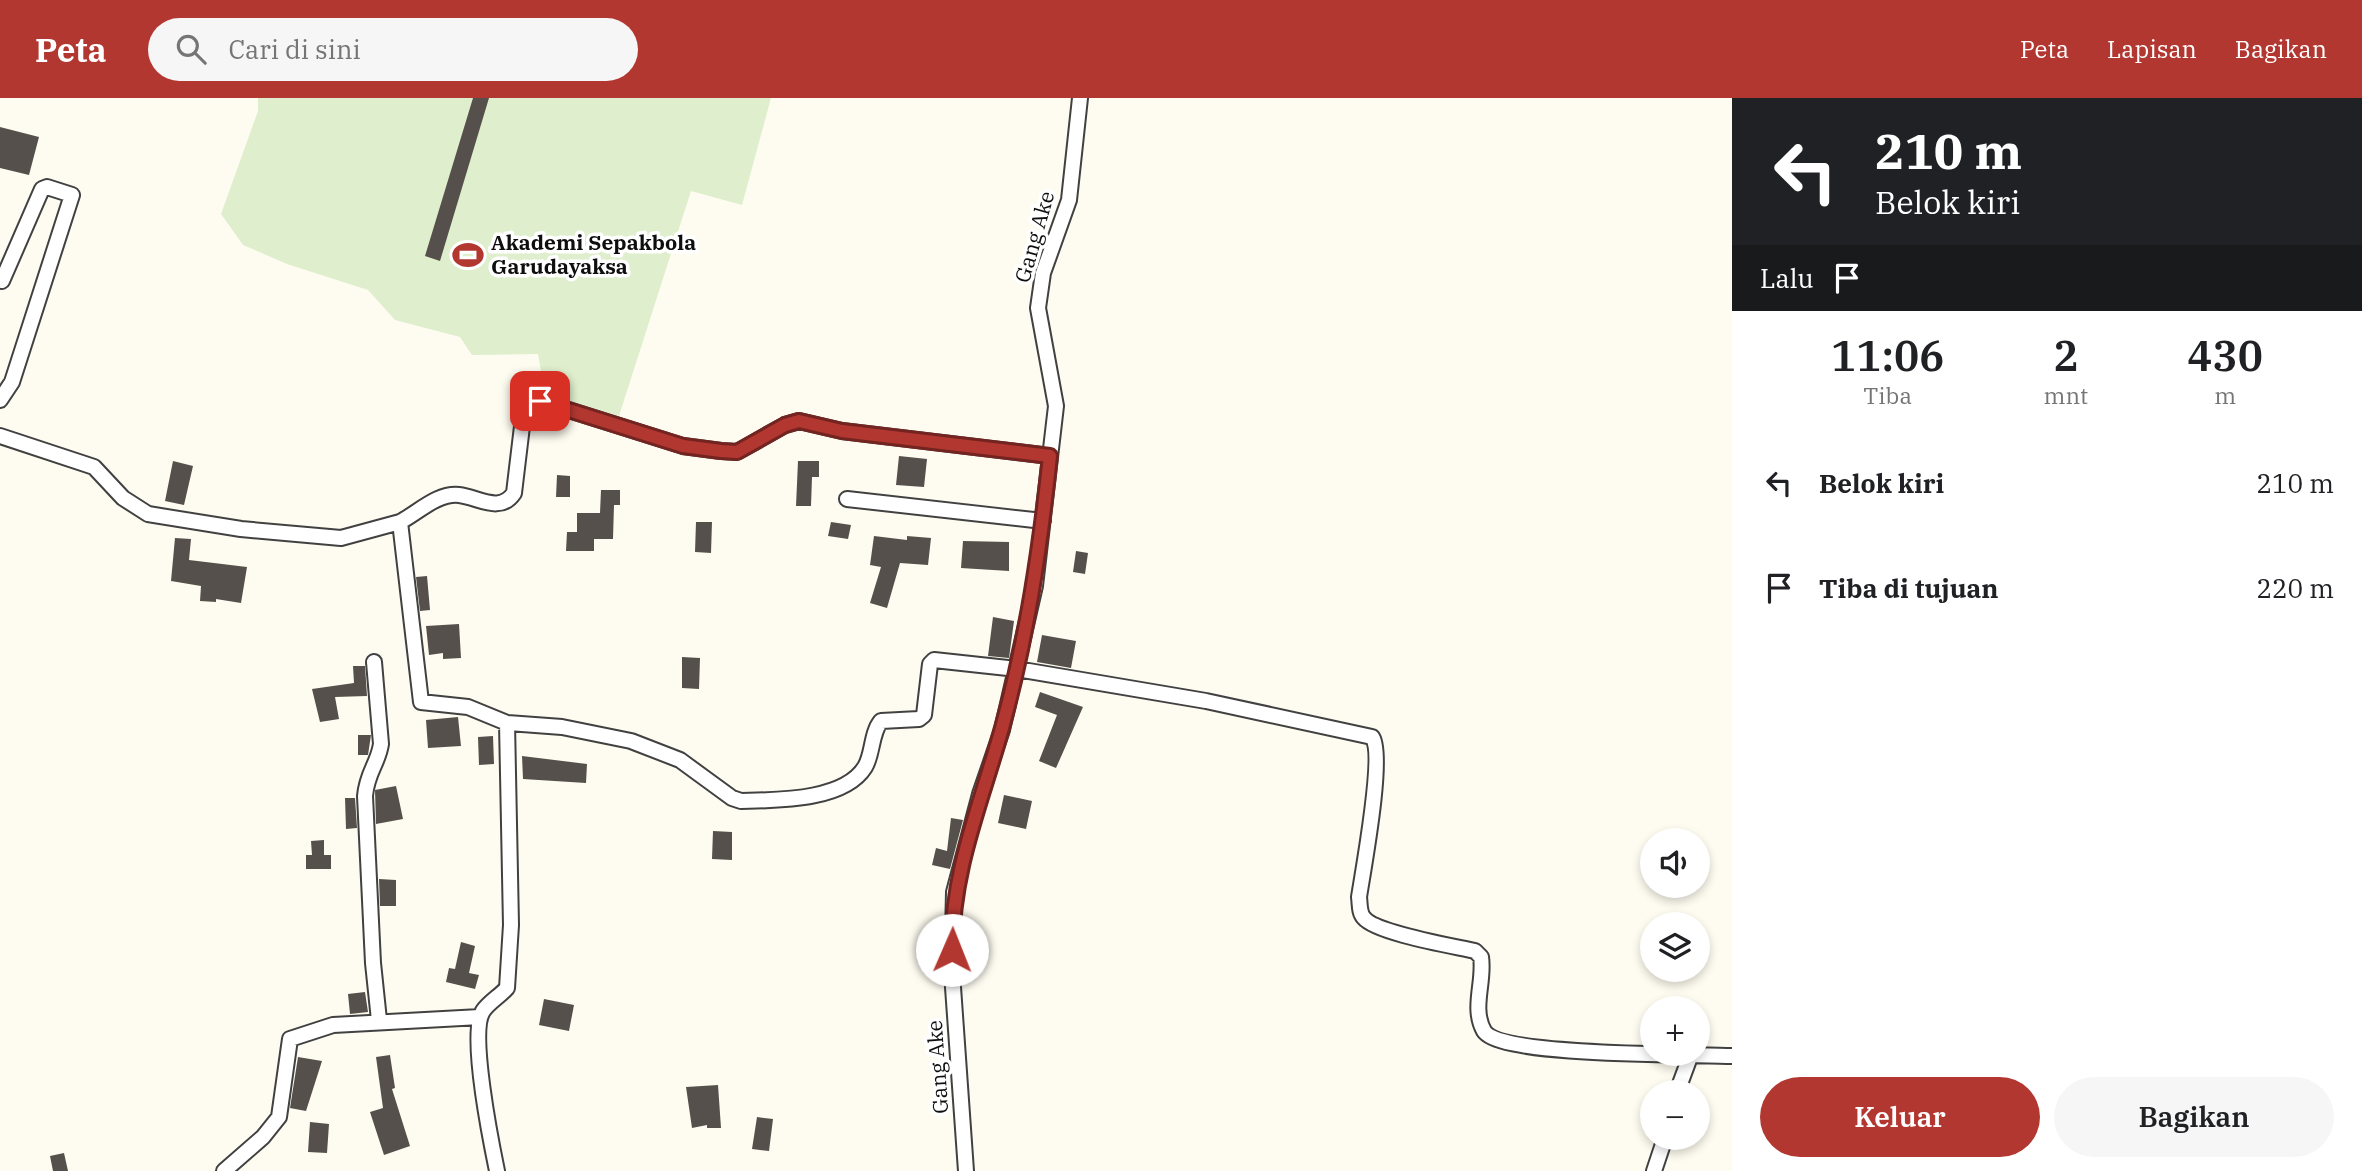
<!DOCTYPE html>
<html lang="id">
<meta charset="utf-8">
<style>
body{margin:0;font-family:"IBM Plex Serif",serif;background:#f6f6f6;color:#202124;height:100vh;display:flex;flex-direction:column;font-size:26px;white-space:nowrap}
*{box-sizing:border-box;margin:0}
p{font-size:23px;color:#757577}
.icon{flex:none;width:38px;height:38px;fill:none;stroke:currentColor;stroke-width:2;stroke-linecap:round;stroke-linejoin:round}
.map{position:relative;flex:1;overflow:hidden}
.details{display:flex;flex-direction:column;background:#fff;width:630px}
.details>*{flex:none}
.guide{background:#202124;color:#fff;overflow:hidden}
.tools{position:absolute;left:1640px;top:730px;display:grid;gap:14px}
.tools a{display:grid;place-items:center;width:70px;height:70px;border-radius:50%;background:#fff;box-shadow:0 4px 10px #0003;font-size:35px}
.pin{position:absolute;display:grid;place-items:center;width:60px;height:60px;color:#fff;margin:-30px;border-radius:14px;box-shadow:0 4px 10px #0006}
.me{position:absolute;width:77px;margin:-38px;rotate:1deg;stroke-linejoin:round;filter:drop-shadow(0 0 5px #0008)}
.turn{display:flex;align-items:center;gap:24px;height:147px;padding:0 28px;font-size:32px}
.turn .icon{width:91px;height:91px;stroke-width:2.5}
.turn b{display:block;font-size:49px;line-height:60px}
.then{display:flex;align-items:center;height:66px;padding:0 28px;background:#0003;gap:14px;font-size:26px}
.eta{display:flex;justify-content:space-evenly;align-items:center;height:119px;text-align:center}
.eta b{font-size:42px;font-weight:600;line-height:49px}
.cta{display:flex;gap:14px;margin-top:auto;padding:14px 28px}
.cta a{flex:1;height:80px;border-radius:42px;background:#b33731;color:#fff;font-size:28px;font-weight:600;line-height:80px;text-align:center}
.cta a+a{background:#f6f6f6;color:#202124}
ul{padding:0;list-style:none}
li{display:flex;align-items:center;gap:21px;height:105px;padding:0 28px}
li div{flex:1}
li b{display:block;font-size:26px}
li em{font-style:normal}
header{display:flex;align-items:center;gap:42px;box-sizing:border-box;height:98px;padding:0 35px;background:#b33731;color:#fff}
header strong{font-size:33px}
nav{display:flex;gap:38px;margin-inline-start:auto;font-size:24px}
.search{width:490px;height:63px;background:#f6f6f6;display:flex;align-items:center;gap:18px;box-sizing:border-box;padding:0 24px;border-radius:38px;color:#757577;font-size:26px}
main{display:flex;flex:1;min-height:0}
.map>svg:first-child{display:block}
.pitch{fill:#dfeecd}
.building{fill:#55504b}
.lines{fill:none;stroke-linecap:round;stroke-linejoin:round}
.street-casing{stroke:#414141;stroke-width:18}
.street{stroke:#fff;stroke-width:14}
.route-casing{stroke:#742420;stroke-width:18}
.route{stroke:#b33731;stroke-width:12}
.labels{text-anchor:middle;stroke-width:7;stroke-linejoin:round;paint-order:stroke}
.street-label{font-size:21px;fill:#0e0e0e;stroke:#fff}
.poi-label{font-size:21px;font-weight:bold;fill:#0e0e0e;stroke:#fff;text-anchor:start}
</style>
<header>
<strong>Peta</strong>
<div class="search"><svg class="icon" aria-label="search" viewBox="0 0 24 24"><circle cx="10" cy="10" r="6"/><path d="M15 15l6 6"/></svg>Cari di sini</div>
<nav><a>Peta</a><a>Lapisan</a><a>Bagikan</a></nav>
</header>
<main>
<div class="map">
<svg width="1732" height="1073" viewBox="0 0 1732 1073">
<rect width="100%" height="100%" fill="#fefcf0"/>
<path class="pitch" d="M258,0H771L742,107L691,93L619,318L545,296L538,256L472,257L460,239L395,222L368,192L287,166L243,147L221,116L258,13Z"/>
<path class="building" d="M473,0H489L440,163L425,158Z
M0,29L39,39L29,77L0,70Z
M899,358L927,361L924,389L896,387Z
M173,363L193,368L184,407L165,403Z
M798,363H819V379H812L811,408H796Z
M557,377L570,378V399H556Z
M601,392H620V407H614L613,441H594V453H566L567,434H577V415H600Z
M696,424H712L711,455L695,454Z
M831,424L851,427L848,441L828,438Z
M874,438L907,442V438L931,440L928,467L900,465L887,510L870,505L881,469L870,467Z
M175,440L191,441L189,462L247,469L241,505L216,501V504L200,503L201,488L171,483Z
M963,443L1009,444V473L961,470Z
M1076,453L1088,455L1085,476L1073,474Z
M427,478L430,512L420,513L416,479Z
M993,519L1014,523L1009,560L988,558Z
M459,526L461,560L443,561V555L429,557L426,528Z
M1042,537L1076,543L1071,570L1037,564Z
M682,559L700,560L699,591L682,590Z
M353,568H365L367,598L335,599L339,621L320,624L312,591L354,585Z
M1040,594L1083,609L1056,670L1039,663L1057,617L1035,609Z
M458,619L461,648L428,650L426,622Z
M358,637H371L368,657H358Z
M493,638L494,666L479,667L478,639Z
M522,658L587,666L586,685L523,681Z
M396,688L403,721L376,726L375,692Z
M1004,697L1032,703L1026,731L998,725Z
M345,700H355L357,730L346,731Z
M951,720L963,722L950,771L932,767L936,750L947,753Z
M713,733L732,734V762L712,761Z
M324,742V757H331V771H306V757H312L311,743Z
M379,781L396,782V808H380Z
M461,844L475,848L469,875L479,877L475,891L446,884L449,870L455,871Z
M365,894L368,914L350,916L348,896Z
M544,901L574,907L569,933L539,927Z
M390,957L395,990L392,991L410,1048L384,1057L370,1014L383,1010L376,959Z
M298,959L322,963L306,1013L290,1010Z
M718,987L721,1030H707V1027L692,1030L686,989Z
M757,1019L773,1021L769,1053L752,1051Z
M310,1024L329,1026L327,1055L308,1054Z
M64,1055L68,1073H53L50,1058Z"/>
<g class="lines">
<g class="street-casing">
<path id="street" d="M0,302L12,284L72,97L47,89L42,91L2,183
M0,338L94,369L123,400L148,416L241,431L341,440L400,424L421,604L468,609L507,625L562,629L631,643L680,662L732,700L741,703C777,702 844,703 865,669C873,656 871,635 881,623L919,621L924,617L930,566L934,562L1017,571L1206,603L1372,639C1385,655 1363,773 1359,799C1360,806 1359,815 1364,820C1376,835 1453,848 1475,853L1481,859C1485,883 1471,910 1484,933C1500,959 1696,956 1732,958
M847,401L1043,423
M400,424C419,414 437,395 459,397C478,399 500,416 514,395L523,320L529,308L540,303L683,348L721,353L737,354L785,327L799,323L842,333L1050,358
M374,564L381,646C378,666 367,674 365,698L373,865L379,922
M1677,994L1690,959
M224,1073L263,1039L279,1019L290,941L333,927L480,919
M497,1073C491,1044 469,934 483,913C489,904 500,898 507,890L511,827L507,625
M966,1073L952,875L954,794L980,696L1002,632L1035,488L1056,308L1038,210L1043,175L1069,102L1080,0
M1654,1073L1665,1040"/>
</g>
<use href="#street" class="street"/>
</g>
<g class="lines">
<g class="route-casing">
<path id="route" d="M540,303L683,348L721,353L737,354L785,327L799,323L842,333L1050,358C1040,451 1027,540 1002,630C981,706 952,771 952,852"/>
</g>
<use href="#route" class="route"/>
</g>
<defs>
<g id="stadium-bare" transform="scale(2.415)"><path d="M0-5a6.5 5 0 1 0 0 10a6.5 5 0 1 0 0-10ZM-3.5-1.8h7v3.6h-7Z" fill="#b33731" stroke="#fff" stroke-width="2.5" paint-order="stroke"/></g>
</defs>
<g fill-rule="evenodd">
<use href="#stadium-bare" x="468" y="157"/>
</g>
<g class="labels">
<g class="street-label">
<text transform="translate(1035 139) rotate(-74)" y="7">Gang Ake</text>
<text transform="translate(938 969) rotate(-94)" y="7">Gang Ake</text>
</g>
<g class="poi-label">
<text x="491" y="152">Akademi Sepakbola<tspan x="491" dy="24">Garudayaksa</tspan></text>
</g>
</g>
</svg>
<div class="tools">
<a><svg class="icon" aria-label="sound" viewBox="0 0 24 24"><path d="M4 9h4l5-4v14l-5-4H4zM17 9q2 3 0 6"/></svg></a>
<a><svg class="icon" aria-label="layers" viewBox="0 0 24 24"><path d="M12 4l9 5-9 5-9-5zM3 14l9 5 9-5"/></svg></a>
<a>+</a>
<a>−</a>
</div>
<div class="pin" style="left:540px;top:303px;background:#d93025"><svg class="icon" aria-label="arrive" viewBox="0 0 24 24"><path d="M6 21V4h12l-3 4 3 4H6"/></svg></div>
<svg class="me" style="left:952px;top:852px" viewBox="-20 -20 40 40"><circle r="19" fill="#fff"/><path d="M0-13L10 11 0 6-10 11z" fill="#b33731"/></svg>
</div>
<section class="details">
<div class="guide">
<div class="turn"><svg class="icon" aria-label="left" viewBox="0 0 24 24"><path d="M17 20v-9H6M10 6l-5 5 5 5"/></svg><div><b>210 m</b>Belok kiri</div></div>
<div class="then">Lalu<svg class="icon" aria-label="arrive" viewBox="0 0 24 24"><path d="M6 21V4h12l-3 4 3 4H6"/></svg></div>
</div>
<div class="eta">
<div><b>11:06</b><p>Tiba</p></div>
<div><b>2</b><p>mnt</p></div>
<div><b>430</b><p>m</p></div>
</div>
<ul>
<li><svg class="icon" aria-label="left" viewBox="0 0 24 24"><path d="M17 20v-9H6M10 6l-5 5 5 5"/></svg><div><b>Belok kiri</b></div><em>210 m</em></li>
<li><svg class="icon" aria-label="arrive" viewBox="0 0 24 24"><path d="M6 21V4h12l-3 4 3 4H6"/></svg><div><b>Tiba di tujuan</b></div><em>220 m</em></li>
</ul>
<div class="cta"><a>Keluar</a><a>Bagikan</a></div>
</section>
</main>
